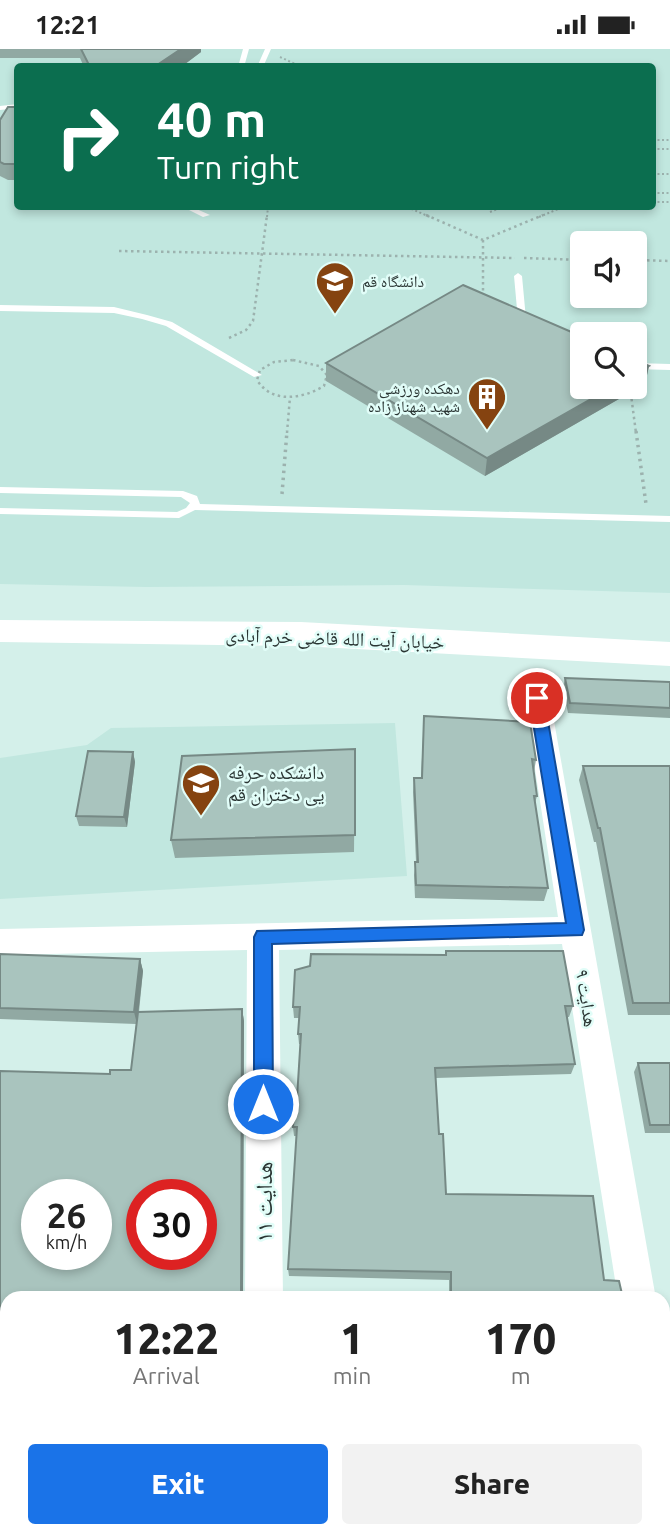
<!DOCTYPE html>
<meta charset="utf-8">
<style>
body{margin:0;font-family:Ubuntu,"Noto Naskh Arabic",sans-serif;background:#f2f2f2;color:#222;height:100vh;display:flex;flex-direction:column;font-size:26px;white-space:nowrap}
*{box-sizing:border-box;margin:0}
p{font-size:23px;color:#767676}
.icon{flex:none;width:38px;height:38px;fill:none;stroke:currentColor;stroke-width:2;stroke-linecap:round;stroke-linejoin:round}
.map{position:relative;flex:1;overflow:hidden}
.drawer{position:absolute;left:0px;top:1242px;width:670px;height:247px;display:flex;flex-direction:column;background:#fff;border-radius:21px 21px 0 0;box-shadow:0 4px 10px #0003}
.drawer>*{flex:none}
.guide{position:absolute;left:14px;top:14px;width:642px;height:147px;border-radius:7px;box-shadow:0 4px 10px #0003;background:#0b6e4f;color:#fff;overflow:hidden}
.controls{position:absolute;left:570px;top:182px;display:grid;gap:14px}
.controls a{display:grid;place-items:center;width:77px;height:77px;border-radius:7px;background:#fff;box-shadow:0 4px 10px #0003;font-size:35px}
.speed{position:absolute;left:21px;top:1130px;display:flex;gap:14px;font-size:35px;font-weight:700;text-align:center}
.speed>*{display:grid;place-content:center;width:91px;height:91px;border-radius:50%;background:#fff;box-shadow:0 4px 10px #0003;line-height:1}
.speed small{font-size:18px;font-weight:400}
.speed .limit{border:10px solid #d22;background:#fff;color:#111}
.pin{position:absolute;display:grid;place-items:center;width:60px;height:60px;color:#fff;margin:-30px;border:4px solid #fff;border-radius:50%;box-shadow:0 2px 7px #0007}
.me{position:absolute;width:77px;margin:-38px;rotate:0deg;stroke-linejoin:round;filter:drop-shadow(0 0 5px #0008)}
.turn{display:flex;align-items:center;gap:24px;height:147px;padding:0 28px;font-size:32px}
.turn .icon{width:91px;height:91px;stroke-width:2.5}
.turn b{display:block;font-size:49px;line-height:60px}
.eta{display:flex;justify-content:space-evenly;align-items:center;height:119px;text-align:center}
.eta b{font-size:42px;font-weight:800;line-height:49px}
.button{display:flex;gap:14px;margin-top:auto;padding:14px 28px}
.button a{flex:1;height:80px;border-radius:7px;background:#1a73e8;color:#fff;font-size:28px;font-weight:800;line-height:80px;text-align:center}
.button a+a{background:#f2f2f2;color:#222}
.status{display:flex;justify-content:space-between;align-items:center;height:49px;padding:0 35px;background:#fff;direction:ltr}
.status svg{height:19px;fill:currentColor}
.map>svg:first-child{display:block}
.built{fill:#c1e7df;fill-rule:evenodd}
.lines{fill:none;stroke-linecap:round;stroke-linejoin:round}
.path-far2{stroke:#9cb2ae;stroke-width:2;stroke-dasharray:2 2.5;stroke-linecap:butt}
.path-far1{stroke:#9cb2ae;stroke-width:2.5;stroke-dasharray:2.5 3.5;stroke-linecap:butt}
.path{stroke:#9cb2ae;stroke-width:3.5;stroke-dasharray:2.5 4.5;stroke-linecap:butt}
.service{fill:#fff;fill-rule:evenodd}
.minor{fill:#fff;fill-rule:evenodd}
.secondary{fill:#fff;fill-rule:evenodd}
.wall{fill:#91a9a3;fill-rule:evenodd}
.shaded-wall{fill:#768985}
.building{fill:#a9c4be;stroke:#768985;stroke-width:2;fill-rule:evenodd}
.route{fill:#1a73e8;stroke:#114b97;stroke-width:2}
.labels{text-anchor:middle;stroke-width:5;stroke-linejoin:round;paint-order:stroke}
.far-poi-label{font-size:16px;fill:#2a3533;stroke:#e1fdf8;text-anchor:start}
.street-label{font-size:19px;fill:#2a3533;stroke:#e1fdf8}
.poi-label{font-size:19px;fill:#2a3533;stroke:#e1fdf8;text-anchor:start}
.near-street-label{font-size:23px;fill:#2a3533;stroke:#e1fdf8}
</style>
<div class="status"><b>12:21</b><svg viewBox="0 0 49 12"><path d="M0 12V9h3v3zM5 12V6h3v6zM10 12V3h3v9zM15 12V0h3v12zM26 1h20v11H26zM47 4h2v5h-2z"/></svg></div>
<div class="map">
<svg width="670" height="1489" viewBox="0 0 670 1489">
<rect width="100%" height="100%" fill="#d4f0ea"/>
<path class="built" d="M0,0H670V544L404,536L146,538L0,535ZM18,18H653V158H18ZM583,194H635V247H583ZM583,285H635V338H583Z
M395,674L407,827L0,850V709L87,696L111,679Z"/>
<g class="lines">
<path class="path-far2" d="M280,8L302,18
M653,91H670
M653,100H670
M653,125H670
M653,144H670
M653,153H670
M407,158L430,168
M490,163L503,158
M267,168L268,158
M539,168L563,158"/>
<path class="path-far1" d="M426,166L483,191L543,166
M483,191V249
M119,202L515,209
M524,209L583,211
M635,211L670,212
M229,289L246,281L253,272L267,166
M293,311L319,317L327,326L324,337C302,350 272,355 257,331L260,321L274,313Z
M630,338L636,384
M287,384L290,348"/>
<path class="path" d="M636,382L646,455
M282,445L287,382"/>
<path class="service" d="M243,0H249L244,18H238Z
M265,0H271L263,18H257Z
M18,55V59L0,61V57Z
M183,158H192L210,166L203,168Z
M518,224L522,227L526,270L533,273V277H527L518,271L514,227Z
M0,256L114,258L147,266L172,273L262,326L254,328L166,277L142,270L114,264L0,262Z
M635,314L670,315V321L635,320Z
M0,438L183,442L197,447L200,455L670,467V473L195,461L179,469L0,465V459L177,463L186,459L190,454L181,448L0,444Z"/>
<path class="minor" d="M537,640L546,642L550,649L656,1250H618L562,895L279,901L283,1250H245L247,901L0,906V880L558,868L524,649L528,642Z
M663,1385L670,1388V1467L663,1465Z
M242,1482H286V1489H242Z"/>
<path class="secondary" d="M0,571L301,573L670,593V617L301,597L0,593Z"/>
</g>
<path class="wall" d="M0,0H201V3L181,18H84L80,9H0Z
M18,58V131H8L0,127V71Z
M326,314L649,317L645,335L485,427L326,332Z
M565,629L670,633V669L568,664L563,639Z
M424,667L536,711L534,723L537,747L535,754L548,839L544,852L415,849L414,826L416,813L413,743L414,729H421Z
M355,700L354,803L175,809L171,791Z
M133,703L135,713L127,778L79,777L76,767Z
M583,717H670V966H628L596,793H594L579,731Z
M446,902L573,957L569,968H567L575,1015L571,1025L436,1029L439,1085L446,1145L604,1231L622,1245L631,1250H449V1231L289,1227L288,1220L297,1087H294L293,1078L297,1049L300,995H299L298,985L299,969H294L293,958L445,906Z
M0,905L140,910L143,922L139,963L242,960L244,972L243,1250H7V1482H236L230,1489H0V1022L110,1025V1021H131L136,975L0,970ZM37,1146H96V1206H37ZM142,1146H201V1206H142Z
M638,1014H670V1084H645L634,1023Z
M287,1486L641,1489H285Z"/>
<path class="shaded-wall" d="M181,0H201V3L181,18H141Z
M649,317L645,335L485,427L487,409L612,338H635V325Z
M133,703L135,713L127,778L124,768Z
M140,910L143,922L137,975L134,963Z
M242,960L244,972L243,1250H241Z
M231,1482H236L230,1489H224Z"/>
<path class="building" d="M81,0H181L157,16L141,18H90Z
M8,58H18V115H4L0,113V71Z
M463,236L583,288V338H612L487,409L326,314Z
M635,311L649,317L635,325Z
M565,629L670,633V659L570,654Z
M424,667L530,673L536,711L532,710L537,747H534L548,839L416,836L415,813H418L414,729H422Z
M355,700V786L171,791L182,707Z
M88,702L133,703L124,768L76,767Z
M583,717H670V954H633L600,779H598Z
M446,902H563L573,957H565L575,1015L435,1019L439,1085H443L446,1145L593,1147L604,1231L619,1232L622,1245L630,1246L631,1250H451V1223L288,1220L297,1078H293L295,1049H297L301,985H298L300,958H293L295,921L310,917L311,905L446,906Z
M0,905L140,910L134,963L0,959Z
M242,960L241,1250H7V1482H231L224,1489H0V1022L110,1025V1021H131L138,963ZM37,1146H96V1206H37ZM142,1146H201V1206H142Z
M638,1014H670V1076H650Z
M288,1482H640L641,1489H508L465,1487V1489H285L287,1486Z"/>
<path class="route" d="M537,644L544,649L584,881L582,886L272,895L273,1055L270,1061L263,1064L256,1061L254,1055V888L257,882L566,874L529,649Z"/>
<defs>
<g id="university-pin" transform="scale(2.0125)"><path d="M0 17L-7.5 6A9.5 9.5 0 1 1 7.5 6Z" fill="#854310" stroke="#e1fdf8"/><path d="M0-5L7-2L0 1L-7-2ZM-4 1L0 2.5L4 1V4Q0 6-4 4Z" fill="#fff"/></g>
<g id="building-pin" transform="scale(2.0125)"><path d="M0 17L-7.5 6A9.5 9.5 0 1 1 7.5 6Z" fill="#854310" stroke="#e1fdf8"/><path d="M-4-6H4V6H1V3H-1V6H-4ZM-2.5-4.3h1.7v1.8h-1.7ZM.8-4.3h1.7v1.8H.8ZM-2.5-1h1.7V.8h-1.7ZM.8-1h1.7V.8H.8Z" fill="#fff"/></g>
</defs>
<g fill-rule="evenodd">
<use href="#university-pin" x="335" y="232"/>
<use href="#building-pin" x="487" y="348"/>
<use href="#university-pin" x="201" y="734"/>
</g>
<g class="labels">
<g class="far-poi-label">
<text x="362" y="238">دانشگاه قم</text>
<text x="460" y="345" text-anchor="end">دهکده ورزشی<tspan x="460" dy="18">شهید شهناز زاده</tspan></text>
</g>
<g class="street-label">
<text transform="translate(335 589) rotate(2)" y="7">خیابان آیت الله قاضی خرم آبادی</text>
<text transform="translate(587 949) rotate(81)" y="7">هدایت ۹</text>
</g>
<g class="poi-label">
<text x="228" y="730">دانشکده حرفه<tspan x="228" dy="22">یی دختران قم</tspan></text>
</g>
<g class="near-street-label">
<text transform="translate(264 1153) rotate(-90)" y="8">هدایت ۱۱</text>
</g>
</g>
</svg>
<div class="controls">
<a><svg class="icon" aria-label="sound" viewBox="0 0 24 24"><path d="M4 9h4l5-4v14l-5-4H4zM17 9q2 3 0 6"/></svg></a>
<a><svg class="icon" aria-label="search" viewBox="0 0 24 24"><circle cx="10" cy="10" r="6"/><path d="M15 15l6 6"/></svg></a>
</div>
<div class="speed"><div>26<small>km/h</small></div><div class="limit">30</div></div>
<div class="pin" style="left:537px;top:649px;background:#d93025"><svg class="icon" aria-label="arrive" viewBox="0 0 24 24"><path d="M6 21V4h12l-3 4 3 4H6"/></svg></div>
<svg class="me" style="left:263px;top:1055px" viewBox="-20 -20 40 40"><circle r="17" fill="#1a73e8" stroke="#fff" stroke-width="3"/><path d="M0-11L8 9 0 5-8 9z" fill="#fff"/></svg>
<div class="guide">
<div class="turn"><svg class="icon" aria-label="right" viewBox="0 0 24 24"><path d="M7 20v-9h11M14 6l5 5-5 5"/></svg><div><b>40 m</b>Turn right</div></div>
</div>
<section class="drawer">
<div class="eta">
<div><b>12:22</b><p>Arrival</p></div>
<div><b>1</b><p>min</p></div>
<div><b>170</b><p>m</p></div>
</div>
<div class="button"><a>Exit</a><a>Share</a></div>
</section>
</div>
